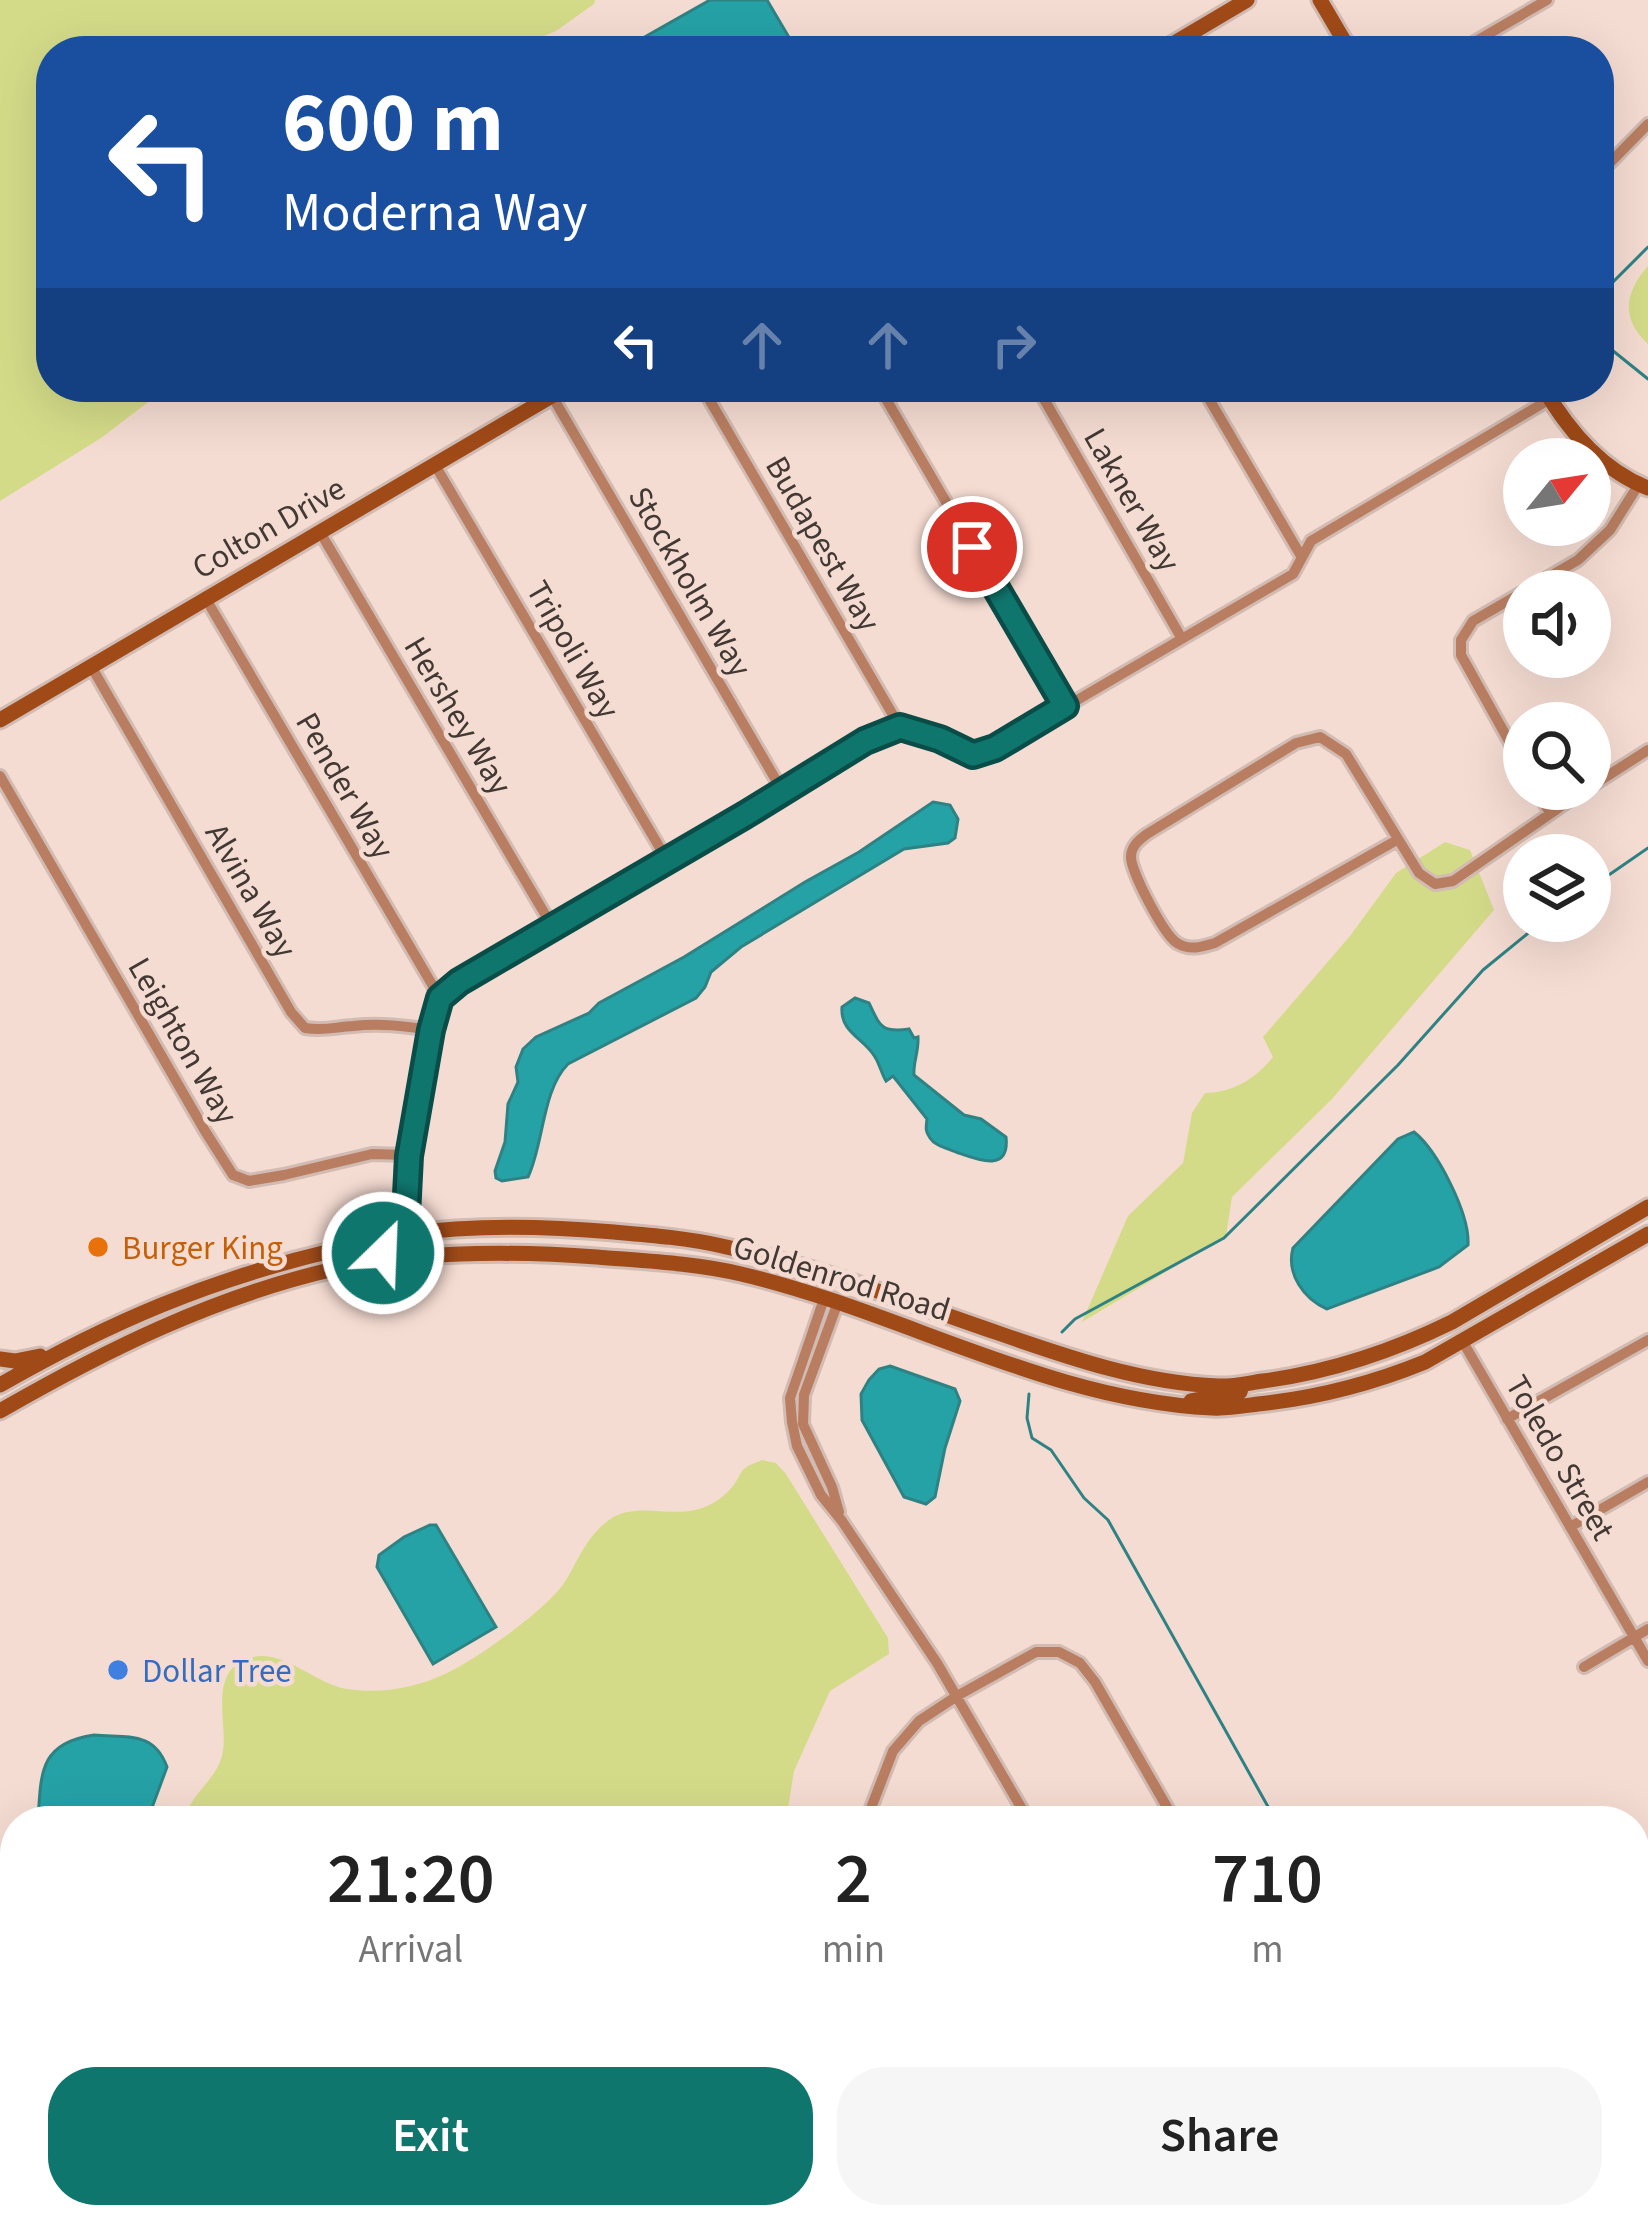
<!DOCTYPE html>
<style>
body{margin:0;font-family:"Source Sans 3",sans-serif;background:#f6f6f6;color:#222;height:100vh;display:flex;flex-direction:column;font-size:45px;white-space:nowrap}
*{box-sizing:border-box;margin:0}
p{font-size:39px;color:#767676}
.icon{flex:none;width:66px;height:66px;fill:none;stroke:currentColor;stroke-width:2;stroke-linecap:round;stroke-linejoin:round}
.map{position:relative;flex:1;overflow:hidden}
.panel{position:absolute;left:0px;top:1806px;width:1650px;height:423px;display:flex;flex-direction:column;background:#fff;border-radius:48px 48px 0 0;box-shadow:0 12px 48px #0002}
.panel>*{flex:none}
.top-card{position:absolute;left:36px;top:36px;width:1578px;height:366px;border-radius:48px;box-shadow:0 12px 48px #0002;background:#1a4fa0;color:#fff;overflow:hidden}
.needle{width:78px;rotate:60deg}
.buttons{position:absolute;left:1503px;top:438px;display:grid;gap:24px}
.buttons a{display:grid;place-items:center;width:108px;height:108px;border-radius:50%;background:#fff;box-shadow:0 12px 48px #0002;font-size:60px}
.pin{position:absolute;display:grid;place-items:center;width:102px;height:102px;color:#fff;margin:-51px;border:6px solid #fff;border-radius:50%;box-shadow:0 3px 12px #0007}
.me{position:absolute;width:132px;margin:-66px;rotate:24deg;stroke-linejoin:round;filter:drop-shadow(0 0 9px #0008)}
.turn{display:flex;align-items:center;gap:42px;height:252px;padding:0 48px;font-size:54px}
.turn .icon{width:156px;height:156px;stroke-width:2.5}
.turn b{display:block;font-size:84px;line-height:102px}
.lanes{display:flex;align-items:center;height:114px;padding:0 48px;background:#0003;justify-content:center;gap:60px;direction:ltr}
.lanes .off{opacity:.35}
.eta{display:flex;justify-content:space-evenly;align-items:center;height:204px;text-align:center}
.eta b{font-size:72px;font-weight:600;line-height:84px}
.cta{display:flex;gap:24px;margin-top:auto;padding:24px 48px}
.cta a{flex:1;height:138px;border-radius:48px;background:#0f766e;color:#fff;font-size:48px;font-weight:600;line-height:138px;text-align:center}
.cta a+a{background:#f6f6f6;color:#222}
.map>svg:first-child{display:block}
.green{fill:#d4db88}
.water{fill:#25a2a6;stroke:#2e8284;stroke-width:3}
.lines{fill:none;stroke-linecap:round;stroke-linejoin:round}
.stream{stroke:#2e8284;stroke-width:3}
.street-casing{stroke:#d1bbb2;stroke-width:16}
.secondary-casing{stroke:#d1bbb2;stroke-width:21}
.street{stroke:#b97e61;stroke-width:10}
.secondary{stroke:#a04a18;stroke-width:15}
.route-casing{stroke:#0a4d48;stroke-width:30}
.route{stroke:#0f766e;stroke-width:21}
.food-dot{fill:#e8710a;stroke:#f5dcd2;stroke-width:4.5}
.shop-dot{fill:#3f7fe0;stroke:#f5dcd2;stroke-width:4.5}
.labels{text-anchor:middle;stroke-width:9;stroke-linejoin:round;paint-order:stroke}
.street-label{font-size:33px;fill:#423834;stroke:#f5dcd2}
.food-label{font-size:33px;fill:#c56008;stroke:#f5dcd2;text-anchor:start}
.shop-label{font-size:33px;fill:#366cbe;stroke:#f5dcd2;text-anchor:start}
</style>
<div class="map">
<svg width="1648" height="2228" viewBox="0 0 1648 2228">
<rect width="100%" height="100%" fill="#f5dcd2"/>
<path class="green" d="M0,0H595L594,4L556,31L507,51H51V387H168L101,438L0,501Z
M1648,266V344C1621,319 1624,293 1648,266Z
M1445,842L1470,850L1494,910L1332,1099L1232,1197L1226,1236L1082,1322L1128,1216L1183,1163L1192,1113L1205,1093C1234,1092 1255,1079 1273,1057L1263,1037L1350,936L1396,873Z
M762,1460L776,1463L786,1474L888,1638L889,1654L830,1691L794,1771L786,1821H184C189,1793 218,1781 223,1751C227,1726 212,1682 237,1664C275,1638 310,1683 347,1689C381,1694 414,1688 445,1674C476,1660 541,1613 562,1586C578,1563 585,1537 609,1520C636,1501 669,1518 699,1509C713,1505 727,1495 735,1483C739,1478 740,1472 745,1468C750,1464 756,1463 762,1460Z
M0,1942L15,1945V2059L0,2053Z
M250,2214H534L530,2228H263Z"/>
<path class="water" d="M710,0H767L797,51H620Z
M933,802L950,805L958,819L955,838L948,843L904,849L741,947L711,972L705,987L696,998L568,1064C542,1090 544,1143 528,1177L502,1181L496,1178L495,1171L505,1142L508,1104L518,1082L516,1067L523,1049L536,1037L589,1013L599,1003L684,957L805,882L859,852Z
M855,998L869,1003C880,1026 881,1033 909,1029L914,1038L918,1037C919,1051 913,1062 914,1075L964,1115L981,1119L1006,1137C1010,1174 976,1159 956,1152C947,1148 935,1146 930,1138C925,1131 926,1128 927,1119L893,1076L886,1081C881,1073 879,1061 873,1054C861,1037 840,1031 842,1007Z
M1414,1132C1438,1151 1470,1215 1468,1245L1439,1267L1327,1309C1304,1299 1286,1274 1293,1248L1398,1139Z
M890,1366L955,1389L960,1401L945,1448L935,1497L926,1504L904,1497L862,1420L861,1394L869,1380L879,1369Z
M430,1525H436L496,1627L433,1664L377,1567L379,1555L404,1537Z
M94,1735C128,1738 154,1731 167,1767L147,1821H38C41,1773 39,1743 94,1735Z
M1356,2214H1461L1470,2228H1378Z"/>
<g class="lines">
<path class="stream" d="M1599,296L1648,247
M1599,334L1612,350L1648,379
M1590,888L1648,848
M1062,1332L1075,1319L1224,1238L1398,1065L1483,970L1543,921
M1029,1394L1027,1418L1032,1438L1051,1450L1084,1498L1108,1520L1276,1821
M1501,2214L1509,2228"/>
<g class="street-casing">
<path id="street" d="M1459,51L1547,0
M1599,174L1648,124
M702,387L900,727
M879,387L1065,706
M1037,387L1182,639
M1202,387L1301,556
M552,396L783,792
M435,465L667,860
M320,532L552,926
M206,599L440,998
M91,666L291,1012L305,1028C325,1031 335,1027 353,1026C380,1023 405,1026 431,1030
M1524,768L1461,655V640L1473,621L1578,560L1610,530L1639,484
M0,776L205,1131L233,1175L249,1181L284,1175L372,1154L409,1155
M1590,787L1648,750
M1536,789L1550,813
M1397,840L1215,943C1202,947 1190,951 1177,943C1164,935 1131,872 1131,857C1131,846 1139,840 1147,834L1296,743L1320,737L1346,754L1419,873L1435,884L1453,881L1586,789
M405,1234L409,1155L431,1030L440,998L459,982L783,792L865,741L900,727L940,739L973,755L995,748L1293,574L1311,541L1550,399
M825,1296L790,1398L792,1422L797,1446L821,1495L842,1521L937,1663L1029,1821
M838,1302L804,1395L803,1424L832,1487L839,1512
M1463,1342L1648,1661
M1507,1419L1648,1340
M1570,1527L1648,1482
M1584,1667L1648,1629
M866,1821L893,1751L919,1721L957,1696L1036,1652H1059L1080,1663L1095,1682L1175,1821
M1635,2124L1648,2104
M1615,2214L1622,2228
M64,2228L89,2214
M764,2228L788,2214
M1015,2228L1029,2214"/>
</g>
<g class="secondary-casing">
<path id="secondary" d="M1320,0L1350,51
M1161,51L1247,0
M1543,387C1568,430 1601,470 1648,488
M0,720L567,387
M0,1359L15,1361L40,1356
M0,1385C110,1322 211,1279 335,1250C358,1245 382,1238 406,1234C475,1224 545,1226 614,1232C649,1235 687,1238 722,1246C816,1266 907,1302 998,1333C1070,1358 1142,1383 1218,1386C1233,1387 1248,1383 1263,1381C1330,1372 1391,1352 1452,1322L1648,1207
M1191,1401L1240,1392L1241,1389
M0,1411C106,1350 213,1297 334,1269C416,1251 513,1251 597,1257C645,1261 694,1263 741,1274C900,1311 1047,1400 1212,1408C1227,1409 1243,1406 1258,1404C1316,1398 1371,1384 1425,1362L1648,1234"/>
</g>
<use href="#street" class="street"/>
<use href="#secondary" class="secondary"/>
</g>
<g class="lines">
<g class="route-casing">
<path id="route" d="M383,1253L394,1249L405,1234L409,1156L431,1030L440,998L459,982L745,815L865,741L900,727L940,739L973,755L995,748L1065,706L972,547"/>
</g>
<use href="#route" class="route"/>
</g>
<circle class="food-dot" cx="98" cy="1247" r="12"/>
<circle class="shop-dot" cx="118" cy="1670" r="12"/>
<g class="labels">
<g class="street-label">
<text transform="translate(1133 499) rotate(60)" y="12">Lakner Way</text>
<text transform="translate(268 527) rotate(-30)" y="12">Colton Drive</text>
<text transform="translate(824 543) rotate(60)" y="12">Budapest Way</text>
<text transform="translate(691 581) rotate(60)" y="12">Stockholm Way</text>
<text transform="translate(574 649) rotate(60)" y="12">Tripoli Way</text>
<text transform="translate(459 715) rotate(59)" y="12">Hershey Way</text>
<text transform="translate(346 785) rotate(60)" y="12">Pender Way</text>
<text transform="translate(252 890) rotate(60)" y="12">Alvina Way</text>
<text transform="translate(184 1040) rotate(60)" y="12">Leighton Way</text>
<text transform="translate(842 1277) rotate(17)" y="12">Goldenrod Road</text>
<text transform="translate(1561 1457) rotate(60)" y="12">Toledo Street</text>
</g>
<g class="food-label">
<text x="122" y="1259">Burger King</text>
</g>
<g class="shop-label">
<text x="142" y="1682">Dollar Tree</text>
</g>
</g>
</svg>
<div class="buttons">
<a><svg class="needle" viewBox="-14 -14 28 28"><path d="M0-13l5 13h-10z" fill="#e53935"/><path d="M0 13l5-13h-10z" fill="#767676"/></svg></a>
<a><svg class="icon" aria-label="sound" viewBox="0 0 24 24"><path d="M4 9h4l5-4v14l-5-4H4zM17 9q2 3 0 6"/></svg></a>
<a><svg class="icon" aria-label="search" viewBox="0 0 24 24"><circle cx="10" cy="10" r="6"/><path d="M15 15l6 6"/></svg></a>
<a><svg class="icon" aria-label="layers" viewBox="0 0 24 24"><path d="M12 4l9 5-9 5-9-5zM3 14l9 5 9-5"/></svg></a>
</div>
<div class="pin" style="left:972px;top:547px;background:#d93025"><svg class="icon" aria-label="arrive" viewBox="0 0 24 24"><path d="M6 21V4h12l-3 4 3 4H6"/></svg></div>
<svg class="me" style="left:383px;top:1253px" viewBox="-20 -20 40 40"><circle r="17" fill="#0f766e" stroke="#fff" stroke-width="3"/><path d="M0-11L8 9 0 5-8 9z" fill="#fff"/></svg>
<div class="top-card">
<div class="turn"><svg class="icon" aria-label="left" viewBox="0 0 24 24"><path d="M17 20v-9H6M10 6l-5 5 5 5"/></svg><div><b>600 m</b>Moderna Way</div></div>
<div class="lanes"><svg class="icon" aria-label="left" viewBox="0 0 24 24"><path d="M17 20v-9H6M10 6l-5 5 5 5"/></svg><svg class="icon off" aria-label="ahead" viewBox="0 0 24 24"><path d="M12 20V5M6 11l6-6 6 6"/></svg><svg class="icon off" aria-label="ahead" viewBox="0 0 24 24"><path d="M12 20V5M6 11l6-6 6 6"/></svg><svg class="icon off" aria-label="right" viewBox="0 0 24 24"><path d="M7 20v-9h11M14 6l5 5-5 5"/></svg></div>
</div>
<section class="panel">
<div class="eta">
<div><b>21:20</b><p>Arrival</p></div>
<div><b>2</b><p>min</p></div>
<div><b>710</b><p>m</p></div>
</div>
<div class="cta"><a>Exit</a><a>Share</a></div>
</section>
</div>
